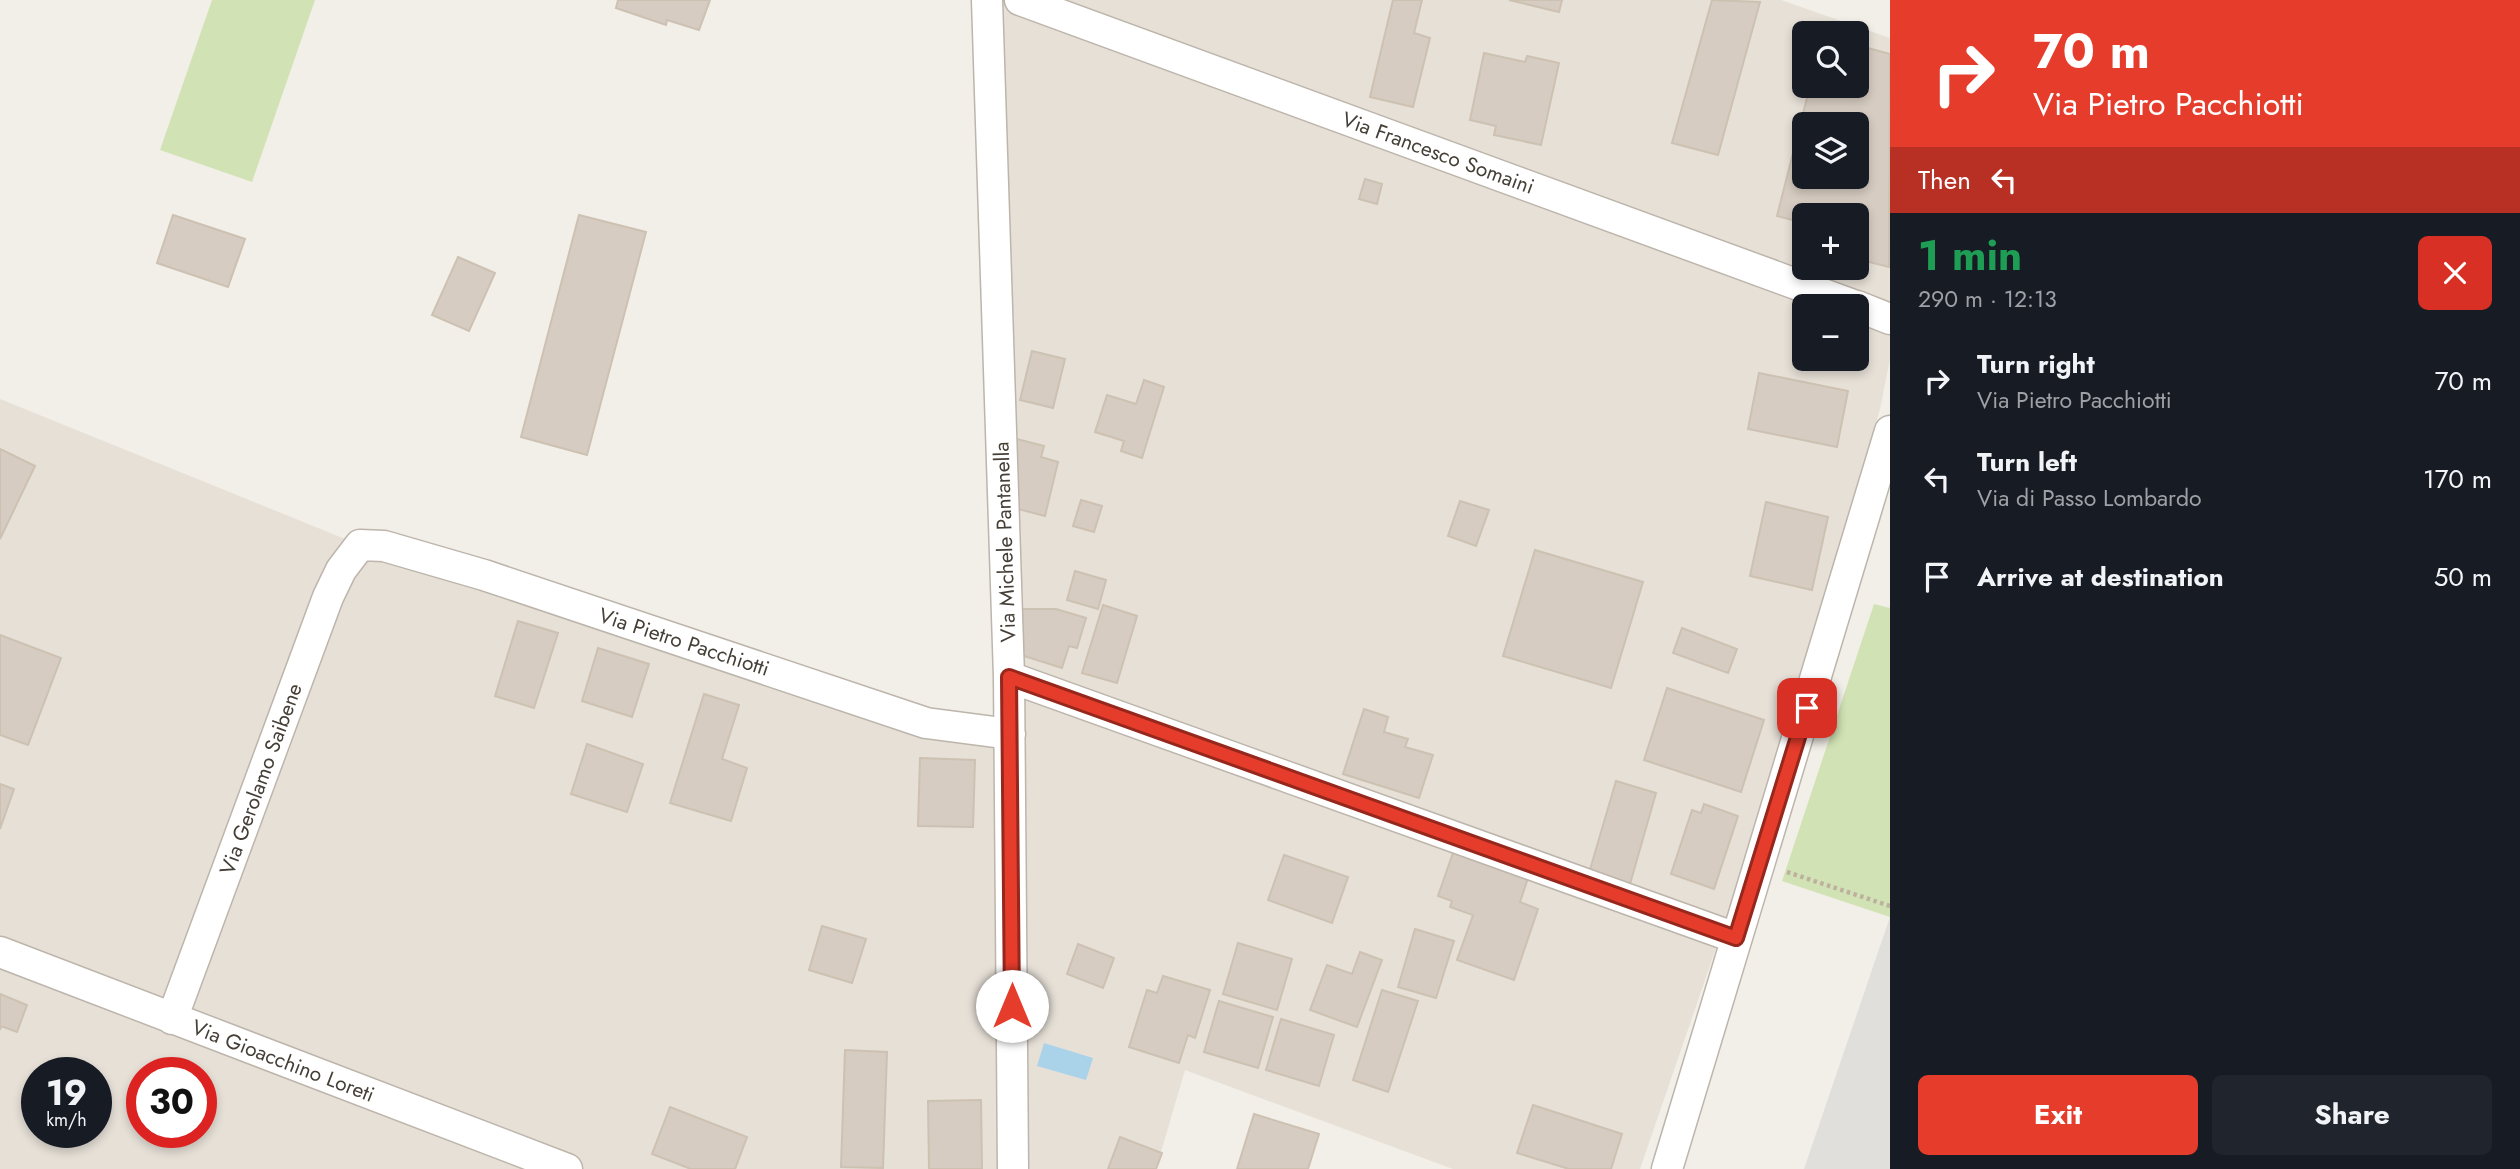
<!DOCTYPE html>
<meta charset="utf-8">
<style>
body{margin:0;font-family:Jost,sans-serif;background:#20242c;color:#f1f3f6;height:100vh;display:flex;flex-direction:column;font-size:26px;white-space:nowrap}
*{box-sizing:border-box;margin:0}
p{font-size:23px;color:#9ea1a6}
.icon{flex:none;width:38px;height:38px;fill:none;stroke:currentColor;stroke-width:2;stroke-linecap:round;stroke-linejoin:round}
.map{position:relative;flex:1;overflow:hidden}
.side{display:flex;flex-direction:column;background:#171b24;width:630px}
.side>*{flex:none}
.hud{background:#e53c2c;color:#fff;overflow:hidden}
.controls{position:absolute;left:1792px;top:21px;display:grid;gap:14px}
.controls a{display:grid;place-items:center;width:77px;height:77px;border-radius:10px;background:#171b24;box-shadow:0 4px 10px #0003;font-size:35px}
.speed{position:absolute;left:21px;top:1057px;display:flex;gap:14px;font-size:35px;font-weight:700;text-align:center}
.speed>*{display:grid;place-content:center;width:91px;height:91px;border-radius:50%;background:#171b24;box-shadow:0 4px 10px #0003;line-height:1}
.speed small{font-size:18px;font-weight:400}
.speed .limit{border:10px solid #d22;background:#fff;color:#111}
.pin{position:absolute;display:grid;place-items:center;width:60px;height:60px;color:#fff;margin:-30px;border-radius:14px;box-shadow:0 4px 10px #0006}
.me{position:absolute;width:77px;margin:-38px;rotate:0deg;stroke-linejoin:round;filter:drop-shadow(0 0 5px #0008)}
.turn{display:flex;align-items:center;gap:24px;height:147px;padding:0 28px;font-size:32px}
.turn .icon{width:91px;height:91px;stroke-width:2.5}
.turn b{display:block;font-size:49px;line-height:60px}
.then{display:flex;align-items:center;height:66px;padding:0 28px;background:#0003;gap:14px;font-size:26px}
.round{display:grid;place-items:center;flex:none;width:74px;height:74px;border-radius:10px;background:#20242c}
.headline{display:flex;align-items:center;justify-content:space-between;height:119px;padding:0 28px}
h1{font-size:42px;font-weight:700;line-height:52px;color:#1e9e55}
.primary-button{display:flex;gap:14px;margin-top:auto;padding:14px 28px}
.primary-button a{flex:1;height:80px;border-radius:10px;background:#e53c2c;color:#fff;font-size:28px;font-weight:700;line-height:80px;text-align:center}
.primary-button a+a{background:#20242c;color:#f1f3f6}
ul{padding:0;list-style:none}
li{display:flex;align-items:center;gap:21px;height:98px;padding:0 28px}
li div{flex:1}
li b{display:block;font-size:26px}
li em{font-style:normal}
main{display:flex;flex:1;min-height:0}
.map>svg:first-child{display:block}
.residential{fill:#e6e0d7;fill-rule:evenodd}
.green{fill:#d1e3b5}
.parking{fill:#e1dfdc}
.water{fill:#aad3e9}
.building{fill:#d6ccc1;stroke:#cdc1b2;stroke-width:2;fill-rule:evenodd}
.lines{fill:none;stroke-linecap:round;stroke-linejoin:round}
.minor-casing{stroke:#bdb5ab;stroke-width:33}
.path{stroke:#bdb09e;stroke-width:4.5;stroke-dasharray:3.5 3.5;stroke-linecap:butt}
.minor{stroke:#fff;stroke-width:30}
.route-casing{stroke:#95271d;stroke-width:18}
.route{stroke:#e53c2c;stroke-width:12}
.labels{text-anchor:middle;stroke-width:5;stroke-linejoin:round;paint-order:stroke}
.street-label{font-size:21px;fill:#453f37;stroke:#fff}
</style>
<main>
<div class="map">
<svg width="1890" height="1169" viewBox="0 0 1890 1169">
<rect width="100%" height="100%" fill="#f2eee8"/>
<path class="residential" d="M987,0H1781L1890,38V359L1880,409L1727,916L1640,1169H1453L1185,1070L1156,1169H0V399L360,545L1009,734ZM1804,33H1857V86H1804ZM1804,124H1857V177H1804ZM1804,215H1857V268H1804ZM1804,306H1857V359H1804ZM37,1073H96V1132H37ZM142,1073H201V1132H142Z"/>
<path class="green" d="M212,0H315L252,182L160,150Z
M1874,604L1890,608V917L1782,881Z"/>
<path class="parking" d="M1890,917V1169H1804Z"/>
<path class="water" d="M1044,1043L1093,1058L1086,1080L1037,1066Z"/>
<path class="building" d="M618,0H710L699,30L667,20L666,25L616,8Z
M1393,0H1422L1414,33L1430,38L1413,107L1370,97Z
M1509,0H1562L1559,12Z
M1712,0L1760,2L1718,155L1672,143Z
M1857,45L1890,54L1889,267L1857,259V215H1804V223L1777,216L1810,86H1857ZM1804,124H1857V177H1804Z
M1484,53L1525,62L1527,56L1559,63L1541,145L1494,135L1496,126L1470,120Z
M1365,179L1382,184L1377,204L1359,199Z
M173,215L245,239L228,287L157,263Z
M579,215L646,232L587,455L521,437Z
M458,257L495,273L469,331L432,315Z
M1032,351L1065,359L1053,408L1020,400Z
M1759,373L1848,391L1837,447L1748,429Z
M1144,380L1164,387L1142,458L1121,451L1124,441L1095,432L1107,395L1136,404Z
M1013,438L1044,446L1041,457L1058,462L1045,516L1014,508Z
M0,449L35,466L0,539Z
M1081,500L1102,506L1094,532L1073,526Z
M1460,501L1489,510L1476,546L1448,536Z
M1766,502L1828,517L1812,590L1750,576Z
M1535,550L1643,582L1611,688L1503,656Z
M1075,571L1106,580L1098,609L1067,600Z
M1103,605L1137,616L1117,683L1082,673Z
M1021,609H1056L1086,618L1077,648L1069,646L1062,668L1021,655Z
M518,621L558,633L534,708L495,696Z
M1682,628L1737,649L1728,673L1673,653Z
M0,635L61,658L28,745L0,735Z
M598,648L649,664L632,717L582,701Z
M1667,688L1764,720L1741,792L1644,760Z
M704,694L739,705L722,759L747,768L731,821L670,803Z
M1364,709L1388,717L1384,732L1408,739L1405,747L1433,755L1419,798L1343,774Z
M587,744L643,764L627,812L571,794Z
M920,758L975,760L973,827L918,826Z
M1616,781L1656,793L1630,884L1589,873Z
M0,784L14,789L0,829Z
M1704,804L1738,816L1714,889L1671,874L1692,810L1701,813Z
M1454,850L1529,875L1520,902L1538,909L1514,980L1457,960L1473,915L1450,907L1452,901L1438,896Z
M1284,855L1348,877L1332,923L1268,900Z
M822,926L866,939L852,983L809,970Z
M1415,929L1454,941L1436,998L1398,987Z
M1238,943L1292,959L1277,1010L1223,994Z
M1078,944L1114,958L1103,988L1067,974Z
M1360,952L1382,960L1357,1027L1310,1010L1327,965L1352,974Z
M1163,976L1210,990L1195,1038L1188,1035L1179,1063L1129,1047L1147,990L1157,993Z
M1382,990L1418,1001L1388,1092L1353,1080Z
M0,994L27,1005L17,1032L1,1026L0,1030Z
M1219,1001L1273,1017L1258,1068L1204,1052Z
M1281,1019L1334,1035L1319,1086L1266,1070Z
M845,1050L887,1052L883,1168L841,1167Z
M981,1100L982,1169H929L928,1101Z
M1533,1105L1622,1134L1611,1169H1569L1517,1153Z
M670,1107L747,1137L735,1169H691L652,1154Z
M1254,1114L1319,1134L1308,1169H1237Z
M1120,1137L1162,1153L1156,1169H1108Z"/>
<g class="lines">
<g class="minor-casing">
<path id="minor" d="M987,0L1009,677L1013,1169
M1020,0L1856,306
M1857,306L1890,319
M1009,677L1736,938
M0,952L567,1169
M172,1019L328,597L341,570L360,545L384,546L484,575L926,723L1010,734
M1667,1169L1890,431"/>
</g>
<path class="path" d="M1787,872L1890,906"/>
<use href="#minor" class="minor"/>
</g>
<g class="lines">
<g class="route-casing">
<path id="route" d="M1012,1006L1009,677L1736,938L1807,708"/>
</g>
<use href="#route" class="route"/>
</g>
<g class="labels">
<g class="street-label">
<text transform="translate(1438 153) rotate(20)" y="7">Via Francesco Somaini</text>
<text transform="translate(1005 542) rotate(-92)" y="7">Via Michele Pantanella</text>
<text transform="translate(684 642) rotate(18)" y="7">Via Pietro Pacchiotti</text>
<text transform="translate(261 779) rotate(-70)" y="7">Via Gerolamo Saibene</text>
<text transform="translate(283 1061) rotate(21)" y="7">Via Gioacchino Loreti</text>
</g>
</g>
</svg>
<div class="controls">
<a><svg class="icon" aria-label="search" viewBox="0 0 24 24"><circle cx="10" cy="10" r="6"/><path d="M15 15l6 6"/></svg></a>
<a><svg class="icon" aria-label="layers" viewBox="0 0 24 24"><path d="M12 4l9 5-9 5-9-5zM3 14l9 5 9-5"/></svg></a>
<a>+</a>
<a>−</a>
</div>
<div class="speed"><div>19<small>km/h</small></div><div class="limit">30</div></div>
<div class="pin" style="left:1807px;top:708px;background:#d93025"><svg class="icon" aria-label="arrive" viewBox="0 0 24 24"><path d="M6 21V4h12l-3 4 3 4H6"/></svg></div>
<svg class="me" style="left:1012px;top:1006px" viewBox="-20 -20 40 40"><circle r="19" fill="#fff"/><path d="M0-13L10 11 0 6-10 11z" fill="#e53c2c"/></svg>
</div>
<section class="side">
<div class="hud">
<div class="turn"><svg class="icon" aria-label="right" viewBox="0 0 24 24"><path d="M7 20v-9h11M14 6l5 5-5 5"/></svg><div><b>70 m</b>Via Pietro Pacchiotti</div></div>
<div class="then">Then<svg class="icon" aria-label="left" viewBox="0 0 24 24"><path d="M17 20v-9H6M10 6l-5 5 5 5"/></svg></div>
</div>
<div class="headline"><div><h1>1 min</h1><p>290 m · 12:13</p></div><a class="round" style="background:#d93025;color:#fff"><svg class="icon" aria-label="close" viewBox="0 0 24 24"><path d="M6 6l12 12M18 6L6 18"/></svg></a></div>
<ul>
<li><svg class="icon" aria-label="right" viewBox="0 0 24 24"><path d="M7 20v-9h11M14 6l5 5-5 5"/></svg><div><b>Turn right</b><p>Via Pietro Pacchiotti</p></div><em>70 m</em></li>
<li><svg class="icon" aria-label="left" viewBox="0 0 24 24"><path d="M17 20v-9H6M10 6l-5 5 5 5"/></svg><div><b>Turn left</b><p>Via di Passo Lombardo</p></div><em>170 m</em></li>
<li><svg class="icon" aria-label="arrive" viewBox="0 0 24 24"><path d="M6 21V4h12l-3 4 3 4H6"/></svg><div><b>Arrive at destination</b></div><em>50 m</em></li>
</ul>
<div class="primary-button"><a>Exit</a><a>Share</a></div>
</section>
</main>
